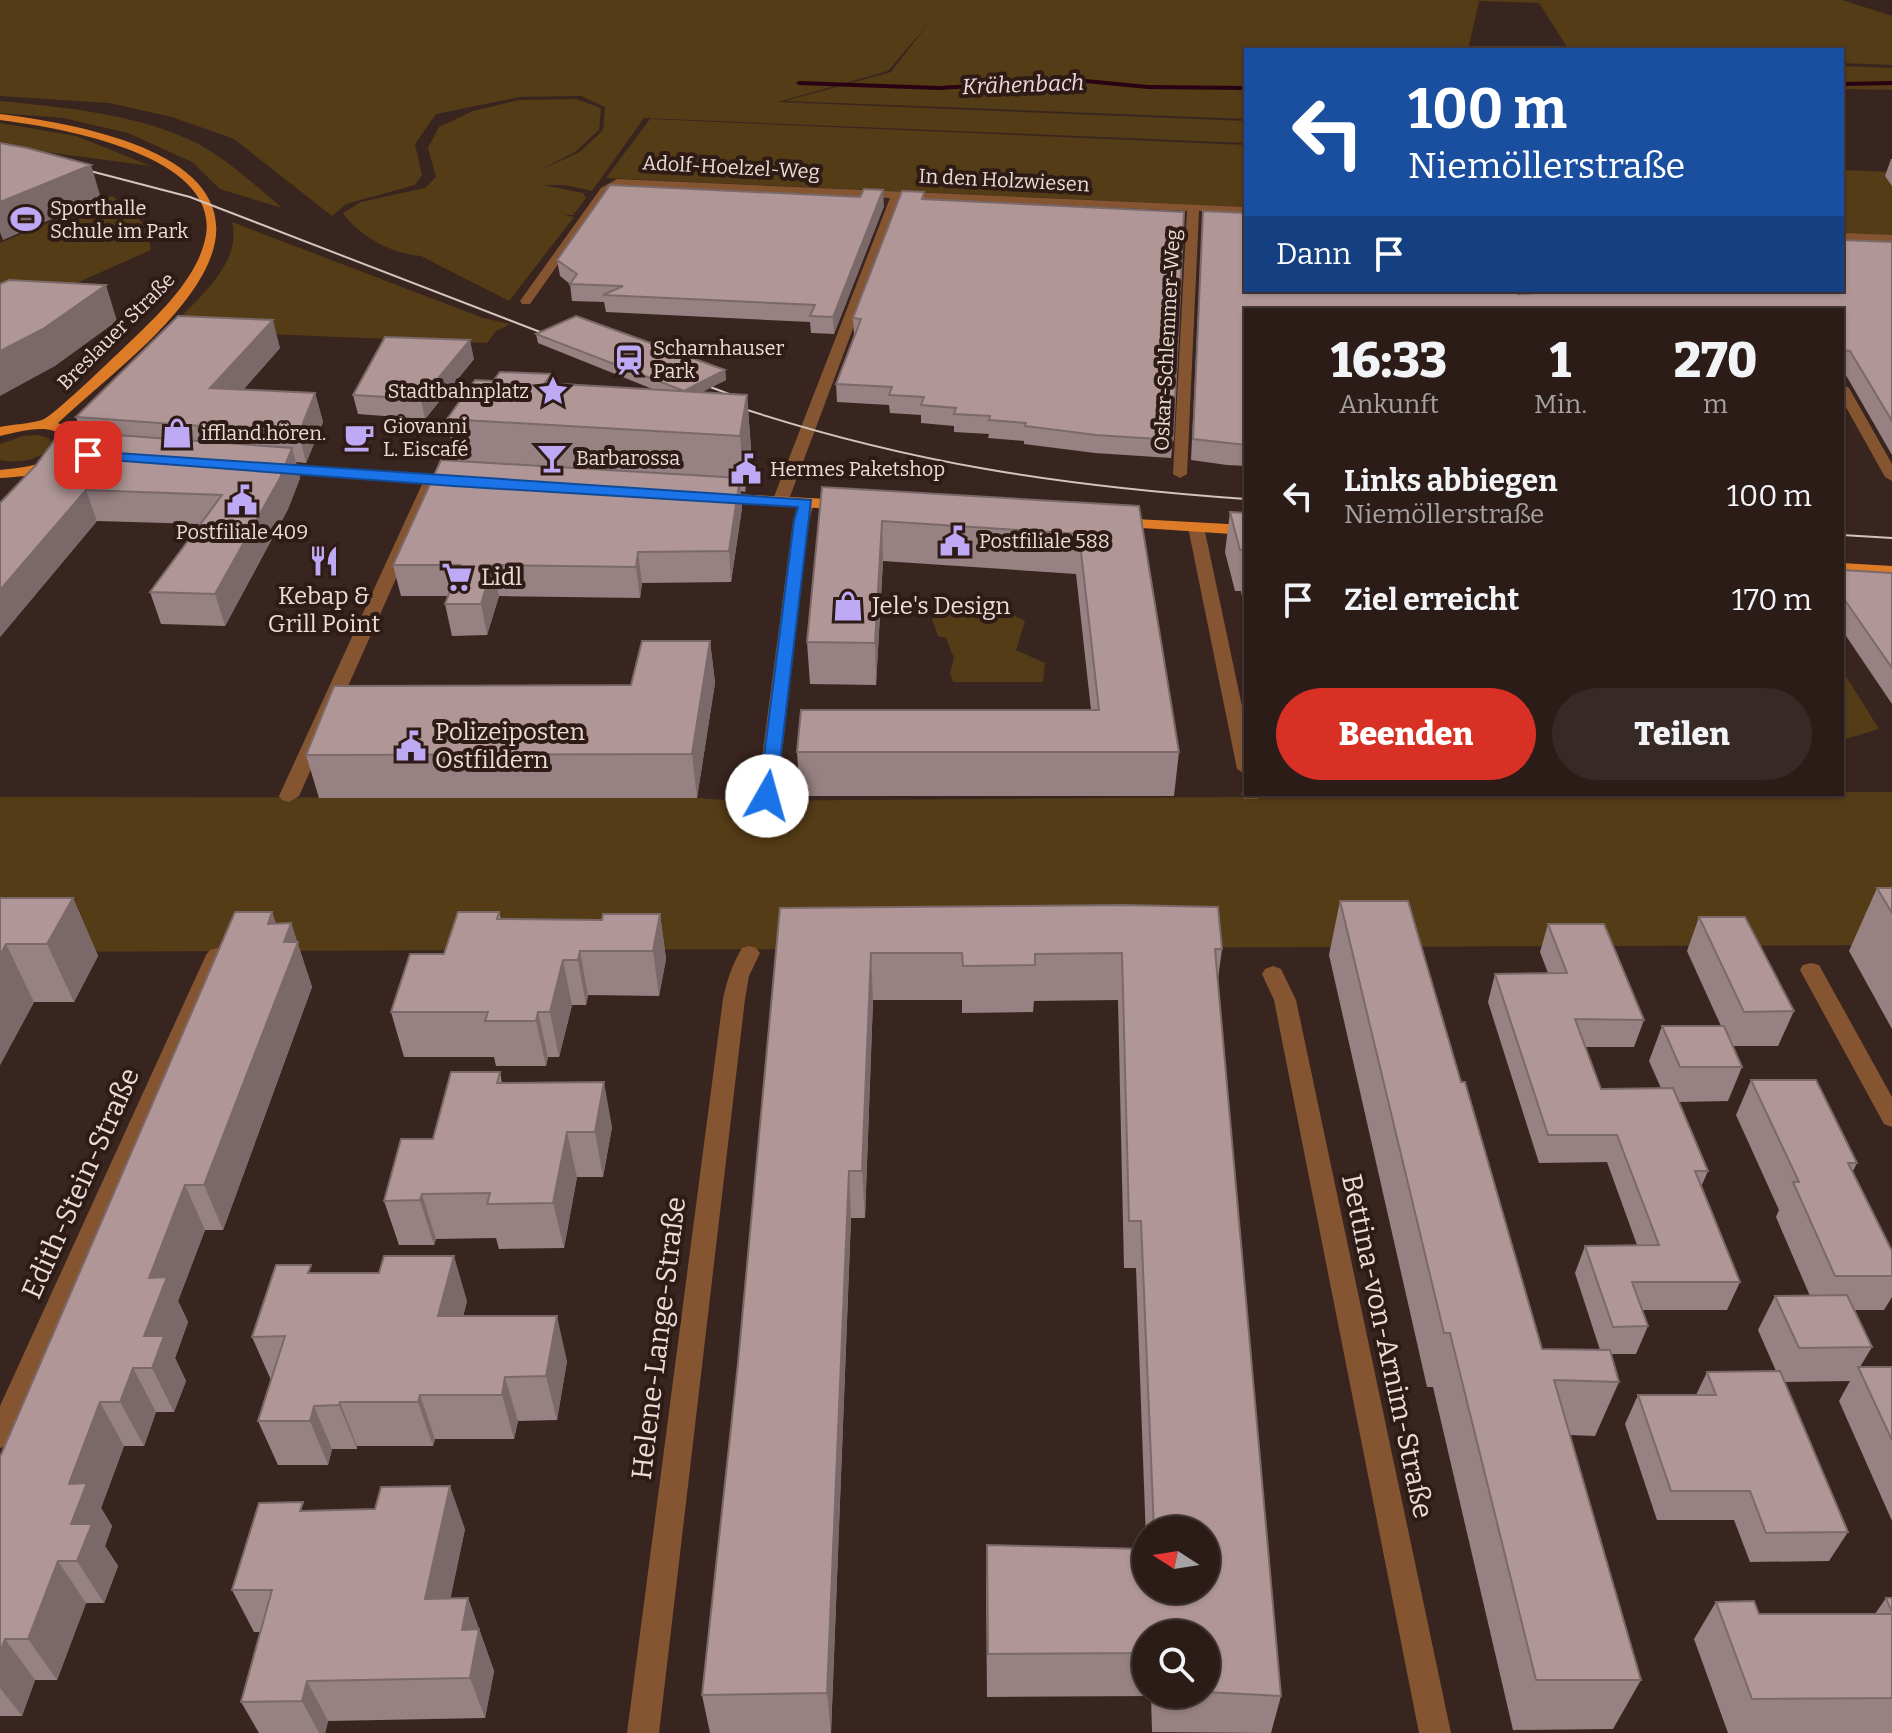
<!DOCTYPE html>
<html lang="de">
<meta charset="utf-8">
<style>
body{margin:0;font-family:Bitter,serif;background:#372925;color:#f1f3f6;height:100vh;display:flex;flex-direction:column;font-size:30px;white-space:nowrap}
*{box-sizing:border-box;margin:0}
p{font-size:26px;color:#a6a1a2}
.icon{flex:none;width:44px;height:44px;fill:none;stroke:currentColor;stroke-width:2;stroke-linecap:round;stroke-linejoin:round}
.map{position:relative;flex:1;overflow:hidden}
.panel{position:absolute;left:1244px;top:308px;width:600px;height:488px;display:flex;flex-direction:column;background:#2b1c18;border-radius:0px;box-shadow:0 2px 6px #0004,0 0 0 2px #473a37}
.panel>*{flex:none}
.hud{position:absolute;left:1244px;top:48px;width:600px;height:244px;border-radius:0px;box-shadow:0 2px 6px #0004,0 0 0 2px #473a37;background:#1a4fa0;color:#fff;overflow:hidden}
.needle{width:52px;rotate:282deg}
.buttons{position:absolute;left:1132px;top:1516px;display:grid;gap:16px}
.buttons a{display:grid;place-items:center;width:88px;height:88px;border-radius:50%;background:#2b1c18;box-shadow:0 2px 6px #0004,0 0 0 2px #473a37;font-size:40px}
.pin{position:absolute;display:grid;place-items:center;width:68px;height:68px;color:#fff;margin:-34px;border-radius:16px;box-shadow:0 4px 12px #0006}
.me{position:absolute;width:88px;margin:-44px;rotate:7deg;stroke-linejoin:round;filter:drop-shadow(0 0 6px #0008)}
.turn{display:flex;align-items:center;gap:28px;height:168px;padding:0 32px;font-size:36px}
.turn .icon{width:104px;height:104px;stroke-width:2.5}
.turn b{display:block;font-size:56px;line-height:68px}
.then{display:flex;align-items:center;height:76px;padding:0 32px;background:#0003;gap:16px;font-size:30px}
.eta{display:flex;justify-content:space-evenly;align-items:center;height:136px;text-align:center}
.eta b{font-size:48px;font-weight:800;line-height:56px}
.action{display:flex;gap:16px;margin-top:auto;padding:16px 32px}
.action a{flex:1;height:92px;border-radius:48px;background:#d93025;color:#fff;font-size:32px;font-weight:800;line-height:92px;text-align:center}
.action a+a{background:#372925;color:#f1f3f6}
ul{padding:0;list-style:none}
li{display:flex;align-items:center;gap:24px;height:104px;padding:0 32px}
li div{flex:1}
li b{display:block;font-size:30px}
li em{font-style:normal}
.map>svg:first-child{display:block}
.green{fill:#543c16}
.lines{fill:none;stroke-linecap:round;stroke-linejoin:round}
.stream{fill:#290214;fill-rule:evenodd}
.minor{fill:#855532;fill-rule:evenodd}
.major{fill:#dd7b26;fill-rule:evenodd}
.tram{stroke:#d3c4c0;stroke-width:2}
.wall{fill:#978182;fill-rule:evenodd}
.shaded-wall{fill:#7b696a}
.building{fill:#b09697;stroke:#7b696a;stroke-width:2}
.route{fill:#1a73e8;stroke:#114b97;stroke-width:2}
.labels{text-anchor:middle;stroke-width:8;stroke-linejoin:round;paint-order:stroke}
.far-street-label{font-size:20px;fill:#eadcd8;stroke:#2e1b16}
.far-poi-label{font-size:20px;fill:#eadcd8;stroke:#2e1b16;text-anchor:start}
.far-water-label{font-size:22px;font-style:italic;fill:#f1d8e0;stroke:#2e1b16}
.poi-label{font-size:24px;fill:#eadcd8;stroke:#2e1b16;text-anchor:start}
.near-street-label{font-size:28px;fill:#eadcd8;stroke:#2e1b16}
</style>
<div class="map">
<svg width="1892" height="1733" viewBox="0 0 1892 1733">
<rect width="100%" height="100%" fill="#392520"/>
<path class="green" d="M0,0H1842L1892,16V65L1842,63V50H1569L1539,3L1479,1L1468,50H1246V119L785,101L891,72L928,24L888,71L778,102L1246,121V143L644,118L592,191L565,185H543L583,193L586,198L573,215H564L574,217L509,301L421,256C393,254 360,237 343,213L361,202L425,188L436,177L428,148L439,127L473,111L519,100L576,99L601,108L599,130L575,152L540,170L580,152L603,130L605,107L581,96L520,97L436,114L415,144L422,175L415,185L346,204L332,216L234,139L172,117L109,103L0,96Z
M1842,66L1892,68V90L1842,89Z
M0,101C59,107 120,112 176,134C217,149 250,181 282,208L220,189L192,162L128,133L63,118L0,113Z
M650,119L1246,145V207L606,178Z
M0,123L76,136L151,166L0,146Z
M1842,170L1892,172V236L1842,234Z
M112,196C136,214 146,219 151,250L0,317V243Z
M232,222L483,318L510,324L496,331L487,343L168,330C194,302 243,264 232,222Z
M38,435L49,438L53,444C43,460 18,464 0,460V444L23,436Z
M959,602L996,607L1025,621L1016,650L1045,663L1043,682H953L950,673L954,658L946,638L938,636L932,619L940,605Z
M1842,670L1879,729L1842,740Z
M1842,792H1892V945L0,952V797L697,798L740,801Z"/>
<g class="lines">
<path class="stream" d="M1075,78L1148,85L1246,86V90L1148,89L1075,82L939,90L799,85L796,83L799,81L939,86Z
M1892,81V85L1842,86V82Z"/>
<path class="minor" d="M617,179L1246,207V213L1199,211L1187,474L1180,478L1173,474L1187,211L902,198L788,502L780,507L772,502L890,198L619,185L609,192L530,304H522L520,301L601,188Z
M1842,233L1892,235V243L1842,241Z
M1842,384L1849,388L1892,464V481L1885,477L1842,400Z
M432,475L440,480L299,796L289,802L282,800L279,796L424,480Z
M806,498L814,503L809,521L777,796L767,802L757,796L793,521L798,503Z
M1196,522L1204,527L1246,725V775L1237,769L1188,527Z
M1246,789V794L1261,795L1258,799H1244L1241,794Z
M749,946L756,948L760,953L749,976L745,999L659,1733H627L723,999C727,980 732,965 742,948Z
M217,948L224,950L228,955L14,1436L10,1445L0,1448V1406L206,955L210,950Z
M1811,963L1819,965L1892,1097V1127L1884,1124L1800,970L1803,965Z
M1273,966L1281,969L1296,1000L1451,1733H1419L1274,1000L1262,974L1265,969Z"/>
<path class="major" d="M0,114C78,124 268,155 203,274C172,330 105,379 58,423L81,435L80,448C59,471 30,477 0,478V470C22,468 61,464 69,439C49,422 23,431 0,436V427C14,424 29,424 42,420C53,417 120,351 133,339C161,312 199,276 206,235C219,153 55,127 0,120Z
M272,465L459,477L467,482L459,487L267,472V466Z
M715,493L847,500L855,505L847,510L710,501V495Z
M1118,518L1246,525V535L1112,526V520Z
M1842,563L1892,566V576L1842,573Z"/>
<path class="tram" d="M71,166L190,197L561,340
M689,379L745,400
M729,404C905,463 1062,486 1246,499
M1842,535L1892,538"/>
</g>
<path class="wall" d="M1891,159H1892V186L1885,176Z
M924,192V199L1173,440L1171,458L1095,453L1024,444V441L988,438L989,434L954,432V426L921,423V415L890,413L889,405L837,402L836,384L854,335L853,318Z
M884,206L834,334L811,333L810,322L606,312L604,302L572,301L570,284L560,276L557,260Z
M1203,211L1518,294L1525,293L1524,290H1795L1796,293H1799L1797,290H1842L1892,242V455L1843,370H1842V310H1246V466L1227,465L1191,460Z
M536,334L725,370L726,380L701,392L747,395L751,449L745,492L741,491L742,508L731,582L642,583L640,598L499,596L487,635L452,636L445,604L448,596H401L393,565L455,461L447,419L552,384L655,390L538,343Z
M280,348L243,390L315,393L323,422L306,463L296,462L300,478L288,509L225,626L161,624L150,592L200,524L97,521L0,637V503L81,433L76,417Z
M474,359L425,419L358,414L353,395Z
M822,487L1139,506L1179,752L1174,796H800L797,752L1091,710L1076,574L883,561L876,685L810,684L807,642Z
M1230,512L1246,513V622L1241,591H1235L1225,552Z
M1842,570L1892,573V704L1842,630Z
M710,641L715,683L697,798H319L306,755L631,685Z
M1877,888H1892V1029L1849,951Z
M0,898H73L98,956L74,1002H34L0,1065Z
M1340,901L1461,1082L1542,1349L1600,1350L1575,1273L1585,1246L1637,1245L1607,1162L1539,1163L1488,1002L1495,974L1548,973L1540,952L1548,924L1644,1020L1634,1047H1585L1601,1089L1661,1088L1649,1061L1662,1026H1721L1687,951L1699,917L1794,1011L1778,1046H1733L1742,1067L1728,1101L1679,1102L1708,1171L1701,1187L1740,1282L1727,1310H1642L1648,1326L1636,1354H1611L1619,1382L1595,1436L1570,1435L1641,1680L1613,1729L1513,1730L1433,1387H1427L1329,955Z
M780,908L1222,949L1218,979L1281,1696L1271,1733L1152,1732L1151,1696L987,1697L986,1589L987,1545L1146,1590L1206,1530H1146V1540L1136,1268H1124L1118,1000L1034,1001L1033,1012L962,1013V1000H873L865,1218H851L831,1733H710L702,1695L738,1363ZM1146,1634H1206V1694H1146Z
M272,912L276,924L291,923L312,987L223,1230H205L178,1301L188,1322L175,1358L186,1381L174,1412H156L144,1446H124L101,1508L112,1526L105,1546L118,1566L104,1603H86L57,1680H35L22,1716H0V1457Z
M499,912L501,919L602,920L660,914L666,959L659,996L588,995L586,1005H572L559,1057H548L546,1066H496L494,1057H404L391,1012L444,954Z
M500,1072L502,1083L612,1127L603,1177H577L564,1248L499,1249L496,1238L436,1239L434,1245H399L384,1201L433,1139Z
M1751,1080L1857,1163L1853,1171L1892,1251V1297L1884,1310H1854L1872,1347L1860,1367H1892V1521L1839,1401L1850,1381L1785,1382L1848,1532L1829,1561L1750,1562L1734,1520H1657L1625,1424L1638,1395H1696L1707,1372L1776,1371L1758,1330L1775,1296H1810L1776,1217L1779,1210L1736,1115Z
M314,1273L467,1301L463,1316L567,1361L557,1420L518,1421L514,1439H435L433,1446H357V1449H332L328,1465H278L258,1421L271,1380L252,1337Z
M307,1510L465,1529L450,1598H468L494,1671L485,1718L328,1721L325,1733H259L241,1702L260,1632H254L232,1590Z
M1886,1598L1892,1612V1733H1728L1694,1639L1716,1602L1759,1614H1875Z"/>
<path class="shaded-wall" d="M91,165L101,198L3,240L0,232V202Z
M883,190L884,206L834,334L833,317Z
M106,285L117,321L55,366L0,396V351Z
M273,320L280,348L219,417L210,388Z
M470,340L474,359L425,419L421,399Z
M725,370L726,380L685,401L684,391Z
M551,374L559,426L545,383Z
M315,393L323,422L306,463L299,433Z
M747,395L751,449L745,492L740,436Z
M292,448L300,478L288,509L225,626L215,594Z
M740,478L742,508L731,582L729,551Z
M86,490L97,521L0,637V590Z
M882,521L883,561L876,685L875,643Z
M638,552L642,583L640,598L636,567Z
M493,565L499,596L487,635L481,604Z
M710,641L715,683L697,798L692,754Z
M73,898L98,956L74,1002L47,944Z
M272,912L287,956L268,924Z
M660,914L666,959L659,996L653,951Z
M291,923L312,987L223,1230L204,1185L284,942Z
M6,944L34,1002L0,1065V955Z
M580,951L588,995L586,1005L578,960Z
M871,953L873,1000L865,1218L862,1171Z
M563,960L572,1005L559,1057L550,1012Z
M538,1012L548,1057L546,1066L536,1021Z
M604,1082L612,1127L603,1177L595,1132Z
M567,1132L577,1177L564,1248L553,1203Z
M849,1171L851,1218L831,1733L827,1693Z
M185,1185L205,1230L178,1301L188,1322L175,1358L186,1381L174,1412L152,1368L144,1336L149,1278Z
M422,1194L436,1239L434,1245L420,1200Z
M454,1256L467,1301L452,1361L438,1316Z
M557,1316L567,1361L557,1420L546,1376Z
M133,1368L156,1412L144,1446L120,1402Z
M505,1377L518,1421L514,1439L502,1395Z
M420,1395L435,1439L433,1446L418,1402Z
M100,1402L124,1446L101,1508L112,1526L105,1546L118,1566L104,1603L77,1561L71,1524L69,1484Z
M340,1402L357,1446V1449L339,1405Z
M314,1406L332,1449L328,1465L310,1421Z
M450,1486L465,1529L442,1640L425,1599Z
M58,1561L86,1603L57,1680L28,1639Z
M468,1598L494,1671L485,1718L470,1678L462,1630Z
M5,1639L35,1680L22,1716L0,1688V1652Z
M307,1681L328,1721L325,1733H319L302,1701Z"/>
<path class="building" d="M0,143L27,148L91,165L0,202Z
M610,185L860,197L864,189L883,190L833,317L810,316L815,305L603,295L623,286L570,284L577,274L557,260Z
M902,191L924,192L922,199L1184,212L1173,440L1096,435L1025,426L1026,423L989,420L990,416L954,414L956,408L921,405L924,397L889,395L892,387L836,384L861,319L853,318Z
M1203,211L1246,213V290H1517L1518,294L1535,293L1534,290H1795L1796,293H1813L1814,290H1842V240L1892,242V421L1850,351L1842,350V310H1246V445L1193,439Z
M9,280L106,285L43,329L0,351V284Z
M178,316L273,320L210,388L315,393L299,433L76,417Z
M576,316L725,370L684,391L536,334Z
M385,337L470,340L421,399L353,395Z
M500,372L551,374L545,383L747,395L740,436L447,419L475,380L493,381Z
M61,431L292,448L280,478L215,594L150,592L222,495L86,490L0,590V503L36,465Z
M441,460L740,478L729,551L638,552L636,567L493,565L481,604H445L460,565H393Z
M822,487L1139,506L1179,752H797L801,710H1099L1079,534L882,521L875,643L807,642Z
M1230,512L1246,513V550H1240Z
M1842,570L1892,573V668L1842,596Z
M642,641H710L692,754L306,755L334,686L631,685Z
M1877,888H1892V913Z
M0,898H73L47,944H6L0,955Z
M1340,901H1408L1461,1082H1465L1542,1349L1610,1350L1619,1382L1554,1380L1641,1680H1536L1450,1333H1444Z
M1123,905L1218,907L1222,949H1215L1281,1696L1206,1692V1634H1146V1653L988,1654L987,1545L1146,1549V1590H1206V1530H1154L1141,1221H1129L1122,953L1035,954V965L963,966L962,953H871L862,1171H849L827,1693L702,1695L738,1363L780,908Z
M235,912H272L268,924L291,923L284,942H298L204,1185H185L149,1278L167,1277L144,1336H164L152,1368H133L120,1402H100L69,1484L87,1483L71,1524H92L77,1561H58L28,1639H5L0,1652V1457Z
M458,912H499L497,919L602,920L603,914H660L653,951H580L578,960H563L550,1012H538L536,1021H485L488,1012H391L410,954H444Z
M1699,917H1745L1794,1011L1744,1012Z
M1548,924H1604L1644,1020L1575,1019L1601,1089L1673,1088L1708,1171H1695L1740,1282H1632L1648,1326L1613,1327L1585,1246L1659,1245L1617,1135H1548L1495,974L1567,973Z
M1662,1026H1724L1742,1067H1680Z
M451,1072H500L497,1083L604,1082L595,1132H567L553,1203L487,1204L490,1193L422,1194L420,1200L384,1201L401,1139H433Z
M1751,1080H1816L1857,1163H1848L1892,1251V1276H1835L1793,1182H1799Z
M384,1256H454L438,1316H557L546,1376L505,1377L502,1395H420L418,1402H340L339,1405L314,1406L310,1421H258L285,1336L252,1337L276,1265H311L308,1273H379Z
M1847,1295L1872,1347L1799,1348L1775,1296Z
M1858,1367H1892V1440Z
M1780,1371L1848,1532L1766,1533L1750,1491H1671L1638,1395H1716L1707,1372Z
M450,1486L425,1599L468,1598L462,1630L479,1629L470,1678L307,1681L302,1701L241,1702L272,1590H232L259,1503L303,1502L300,1511L375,1509L381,1487Z
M1886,1598H1892V1612Z
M1754,1601L1759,1614H1892V1698L1752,1699L1716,1602Z"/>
<path class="route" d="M88,451L811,500L776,796L767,801L759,796L794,521L798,507L453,486L84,458L82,455Z"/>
<defs>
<g id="stadium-bare" transform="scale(2.4)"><path d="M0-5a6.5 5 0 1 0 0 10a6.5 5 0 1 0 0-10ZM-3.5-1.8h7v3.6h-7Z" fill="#bea9f5" stroke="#2e1b16" stroke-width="2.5" paint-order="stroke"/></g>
<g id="station-bare" transform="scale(2.4)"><path d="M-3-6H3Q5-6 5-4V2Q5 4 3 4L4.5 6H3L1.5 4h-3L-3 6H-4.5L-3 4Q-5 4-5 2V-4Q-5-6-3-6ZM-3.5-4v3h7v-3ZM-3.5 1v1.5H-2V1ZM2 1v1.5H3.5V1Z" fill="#bea9f5" stroke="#2e1b16" stroke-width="2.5" paint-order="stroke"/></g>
<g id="sight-bare" transform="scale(2.4)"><path d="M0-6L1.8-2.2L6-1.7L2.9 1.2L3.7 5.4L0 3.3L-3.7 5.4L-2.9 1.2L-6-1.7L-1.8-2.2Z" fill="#bea9f5" stroke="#2e1b16" stroke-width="2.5" paint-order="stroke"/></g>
<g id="shop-bare" transform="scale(2.4)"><path d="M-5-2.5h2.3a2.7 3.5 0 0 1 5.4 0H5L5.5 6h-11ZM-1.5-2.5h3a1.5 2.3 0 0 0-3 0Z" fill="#bea9f5" stroke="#2e1b16" stroke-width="2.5" paint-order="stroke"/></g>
<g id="cafe-bare" transform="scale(2.4)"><path d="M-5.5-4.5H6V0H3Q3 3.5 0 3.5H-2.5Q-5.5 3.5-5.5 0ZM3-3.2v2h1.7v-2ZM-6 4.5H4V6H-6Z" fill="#bea9f5" stroke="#2e1b16" stroke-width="2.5" paint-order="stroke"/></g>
<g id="bar-bare" transform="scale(2.4)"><path d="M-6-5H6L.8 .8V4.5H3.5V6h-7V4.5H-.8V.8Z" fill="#bea9f5" stroke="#2e1b16" stroke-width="2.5" paint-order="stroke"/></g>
<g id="civic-bare" transform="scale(2.4)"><path d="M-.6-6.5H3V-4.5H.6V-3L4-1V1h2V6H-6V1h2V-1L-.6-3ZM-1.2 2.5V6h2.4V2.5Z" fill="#bea9f5" stroke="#2e1b16" stroke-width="2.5" paint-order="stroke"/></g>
<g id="restaurant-bare" transform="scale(2.4)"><path d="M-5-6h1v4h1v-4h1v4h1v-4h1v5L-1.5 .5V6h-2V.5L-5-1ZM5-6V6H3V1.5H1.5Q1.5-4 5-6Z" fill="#bea9f5" stroke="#2e1b16" stroke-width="2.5" paint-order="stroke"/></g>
<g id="supermarket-bare" transform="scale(2.4)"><path d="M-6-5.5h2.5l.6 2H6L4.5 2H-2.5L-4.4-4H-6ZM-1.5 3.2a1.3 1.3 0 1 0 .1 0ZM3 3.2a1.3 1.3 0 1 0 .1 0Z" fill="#bea9f5" stroke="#2e1b16" stroke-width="2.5" paint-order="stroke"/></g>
</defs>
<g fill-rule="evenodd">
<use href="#stadium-bare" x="26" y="219"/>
<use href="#station-bare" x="629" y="360"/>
<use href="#sight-bare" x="553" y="391"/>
<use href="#shop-bare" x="177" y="433"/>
<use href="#cafe-bare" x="359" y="437"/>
<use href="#bar-bare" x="552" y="458"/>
<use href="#civic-bare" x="746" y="469"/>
<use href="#civic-bare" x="242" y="500"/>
<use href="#civic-bare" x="955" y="541"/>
<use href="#restaurant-bare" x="324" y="561"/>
<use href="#supermarket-bare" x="457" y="577"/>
<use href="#shop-bare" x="848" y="606"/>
<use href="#civic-bare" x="411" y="746"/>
</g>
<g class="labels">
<g class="far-street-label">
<text transform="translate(731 167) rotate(3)" y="7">Adolf-Hoelzel-Weg</text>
<text transform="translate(1004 180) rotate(3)" y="7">In den Holzwiesen</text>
<text transform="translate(116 331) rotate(-45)" y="7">Breslauer Straße</text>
<text transform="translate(1167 340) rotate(-87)" y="7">Oskar-Schlemmer-Weg</text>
</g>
<g class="far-poi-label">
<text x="50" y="215">Sporthalle<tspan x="50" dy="23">Schule im Park</tspan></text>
<text x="653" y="355">Scharnhauser<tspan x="653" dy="23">Park</tspan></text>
<text x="529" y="398" text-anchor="end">Stadtbahnplatz</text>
<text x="383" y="433">Giovanni<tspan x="383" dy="23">L. Eiscafé</tspan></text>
<text x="201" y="440">iffland.hören.</text>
<text x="576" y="465">Barbarossa</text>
<text x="770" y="476">Hermes Paketshop</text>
<text x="242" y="539" text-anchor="middle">Postfiliale 409</text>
<text x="979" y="548">Postfiliale 588</text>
</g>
<g class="far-water-label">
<text transform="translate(1023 84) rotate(-2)" y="8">Krähenbach</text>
</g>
<g class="poi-label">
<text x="481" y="585">Lidl</text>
<text x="324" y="604" text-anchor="middle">Kebap &amp;<tspan x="324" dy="28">Grill Point</tspan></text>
<text x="872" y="614">Jele's Design</text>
<text x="435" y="740">Polizeiposten<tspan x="435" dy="28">Ostfildern</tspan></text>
</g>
<g class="near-street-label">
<text transform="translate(80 1183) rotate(-66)" y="10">Edith-Stein-Straße</text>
<text transform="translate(658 1338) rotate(-83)" y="10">Helene-Lange-Straße</text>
<text transform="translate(1388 1346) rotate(78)" y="10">Bettina-von-Arnim-Straße</text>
</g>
</g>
</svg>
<div class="buttons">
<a><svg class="needle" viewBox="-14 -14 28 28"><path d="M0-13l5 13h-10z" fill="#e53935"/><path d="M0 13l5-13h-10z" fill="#a6a1a2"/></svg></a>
<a><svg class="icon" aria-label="search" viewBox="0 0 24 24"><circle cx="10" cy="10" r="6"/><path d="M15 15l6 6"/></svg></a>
</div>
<div class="pin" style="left:88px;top:455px;background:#d93025"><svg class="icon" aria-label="arrive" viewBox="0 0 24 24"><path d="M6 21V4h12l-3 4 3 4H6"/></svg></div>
<svg class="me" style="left:767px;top:796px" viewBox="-20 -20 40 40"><circle r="19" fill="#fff"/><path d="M0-13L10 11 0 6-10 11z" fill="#1a73e8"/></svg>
<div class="hud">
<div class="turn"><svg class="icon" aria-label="left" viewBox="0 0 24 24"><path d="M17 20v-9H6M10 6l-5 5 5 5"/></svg><div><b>100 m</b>Niemöllerstraße</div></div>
<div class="then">Dann<svg class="icon" aria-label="arrive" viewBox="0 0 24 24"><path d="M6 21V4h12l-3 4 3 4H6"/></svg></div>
</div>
<section class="panel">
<div class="eta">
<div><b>16:33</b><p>Ankunft</p></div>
<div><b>1</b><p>Min.</p></div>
<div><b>270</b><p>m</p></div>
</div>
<ul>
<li><svg class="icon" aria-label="left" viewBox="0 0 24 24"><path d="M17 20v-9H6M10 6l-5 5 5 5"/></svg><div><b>Links abbiegen</b><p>Niemöllerstraße</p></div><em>100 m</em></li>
<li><svg class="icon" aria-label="arrive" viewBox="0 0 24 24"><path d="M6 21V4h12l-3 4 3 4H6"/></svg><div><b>Ziel erreicht</b></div><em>170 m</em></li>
</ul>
<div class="action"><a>Beenden</a><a>Teilen</a></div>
</section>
</div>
